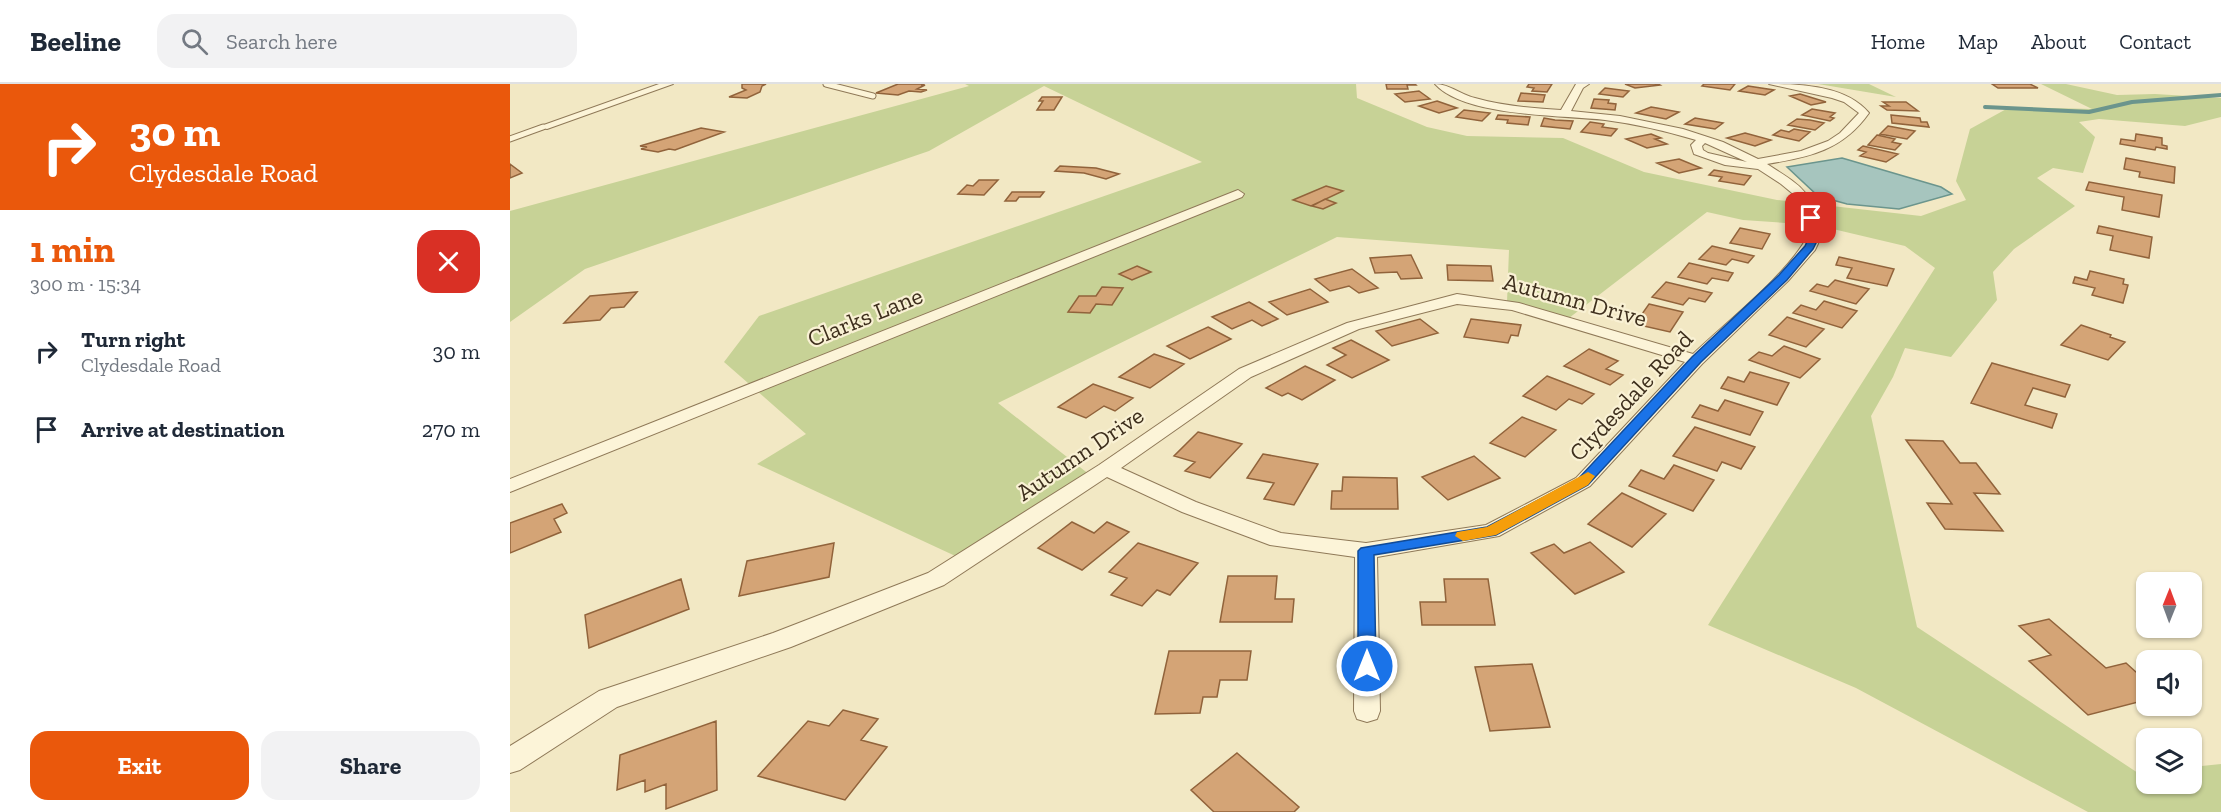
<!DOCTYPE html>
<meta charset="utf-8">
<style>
body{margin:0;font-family:"Zilla Slab",serif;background:#f2f2f3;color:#1f2937;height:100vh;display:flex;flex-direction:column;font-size:22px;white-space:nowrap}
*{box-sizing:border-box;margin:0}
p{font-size:20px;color:#747a83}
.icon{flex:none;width:33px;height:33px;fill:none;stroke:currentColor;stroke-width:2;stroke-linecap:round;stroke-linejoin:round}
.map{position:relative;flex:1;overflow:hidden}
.side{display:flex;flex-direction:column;background:#fff;width:510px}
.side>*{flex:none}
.hud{background:#ea580c;color:#fff;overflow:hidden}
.needle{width:39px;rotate:1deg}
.tools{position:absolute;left:1626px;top:488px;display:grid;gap:12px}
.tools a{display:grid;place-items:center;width:66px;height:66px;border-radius:12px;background:#fff;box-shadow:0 2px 4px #0004;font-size:30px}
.pin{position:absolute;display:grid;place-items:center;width:51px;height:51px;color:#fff;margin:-26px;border-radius:12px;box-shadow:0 3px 9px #0006}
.me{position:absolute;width:66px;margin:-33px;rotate:0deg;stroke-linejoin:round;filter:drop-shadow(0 0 4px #0008)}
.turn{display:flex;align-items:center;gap:21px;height:126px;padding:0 30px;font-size:27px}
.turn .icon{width:78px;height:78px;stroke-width:2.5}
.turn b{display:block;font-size:42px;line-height:51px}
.round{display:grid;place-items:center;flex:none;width:63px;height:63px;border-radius:18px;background:#f2f2f3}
.summary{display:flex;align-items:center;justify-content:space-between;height:102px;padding:0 30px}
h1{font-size:36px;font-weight:700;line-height:45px;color:#ea580c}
.button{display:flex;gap:12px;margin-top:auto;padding:12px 30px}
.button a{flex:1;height:69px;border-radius:18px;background:#ea580c;color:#fff;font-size:24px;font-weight:700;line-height:69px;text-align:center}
.button a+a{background:#f2f2f3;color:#1f2937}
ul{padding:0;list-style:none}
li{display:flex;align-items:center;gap:18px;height:78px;padding:0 30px}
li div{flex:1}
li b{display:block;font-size:22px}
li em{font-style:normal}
header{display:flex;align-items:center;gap:36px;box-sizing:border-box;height:84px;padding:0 30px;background:#fff;border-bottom:2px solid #e0e1e3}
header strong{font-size:28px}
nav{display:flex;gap:33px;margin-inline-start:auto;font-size:21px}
.search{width:420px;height:54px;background:#f2f2f3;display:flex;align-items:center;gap:15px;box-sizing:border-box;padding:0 21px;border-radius:18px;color:#747a83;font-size:22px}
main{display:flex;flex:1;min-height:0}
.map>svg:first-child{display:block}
.green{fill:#c7d296}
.water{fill:#a6c5be;stroke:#6b958d;stroke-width:1.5}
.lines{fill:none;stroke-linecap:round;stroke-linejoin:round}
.stream{stroke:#6b958d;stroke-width:4}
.building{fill:#d4a476;stroke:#91633b;stroke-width:1.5}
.lane-casing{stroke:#8f7958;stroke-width:7}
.street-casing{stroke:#8f7958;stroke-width:2}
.lane{stroke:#fcf4d8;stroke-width:5}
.street{fill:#fcf4d8;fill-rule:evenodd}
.route{fill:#1a73e8;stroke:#114b97;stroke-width:1.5}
.slow{fill:#f59e0b}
.labels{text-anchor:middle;stroke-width:4.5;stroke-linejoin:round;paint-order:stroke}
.street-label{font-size:24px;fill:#3e2f1d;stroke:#f9f1d4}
</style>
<header>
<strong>Beeline</strong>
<div class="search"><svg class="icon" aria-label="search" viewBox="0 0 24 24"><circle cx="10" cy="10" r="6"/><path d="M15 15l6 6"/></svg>Search here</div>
<nav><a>Home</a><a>Map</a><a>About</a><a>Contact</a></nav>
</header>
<main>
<section class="side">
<div class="hud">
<div class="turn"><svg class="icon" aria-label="right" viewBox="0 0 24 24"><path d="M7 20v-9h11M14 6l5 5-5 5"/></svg><div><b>30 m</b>Clydesdale Road</div></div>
</div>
<div class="summary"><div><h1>1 min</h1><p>300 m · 15:34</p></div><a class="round" style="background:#d93025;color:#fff"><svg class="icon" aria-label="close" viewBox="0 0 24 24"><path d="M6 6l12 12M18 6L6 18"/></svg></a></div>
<ul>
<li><svg class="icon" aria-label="right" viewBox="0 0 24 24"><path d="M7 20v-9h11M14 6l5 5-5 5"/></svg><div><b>Turn right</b><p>Clydesdale Road</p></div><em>30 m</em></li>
<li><svg class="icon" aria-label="arrive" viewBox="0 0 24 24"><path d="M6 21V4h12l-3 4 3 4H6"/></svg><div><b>Arrive at destination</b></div><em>270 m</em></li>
</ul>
<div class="button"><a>Exit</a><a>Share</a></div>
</section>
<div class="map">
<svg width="1711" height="728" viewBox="0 0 1711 728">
<rect width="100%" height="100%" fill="#f2e8c4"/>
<path class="green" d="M455,0H846L847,14L917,43L957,52L1053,54L1134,88L1267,116L1411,132L1456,116L1446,97L1460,45L1500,23L1582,25L1531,0H1556L1607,11L1645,10L1711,14V33L1675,42L1589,35L1569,38L1585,53L1573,89L1543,84L1527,94L1565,122L1504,165L1483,188L1487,216L1441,273L1395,264L1383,293L1361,332L1407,543L1628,689L1636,688V699H1682V683L1711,680V728H1578L1346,604L1198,541L1425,184L1395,162L1306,141L1233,136L1197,128L1059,234L997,218L999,166L827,153L488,319L580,391L454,476L247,380L296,350L214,278L249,232L692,78L534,2L419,67L75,185L0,238V127L459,2Z
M1308,0H1359L1386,13Z"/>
<path class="water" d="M1332,74L1431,103L1442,110L1389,125L1337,120L1308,112L1277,83Z"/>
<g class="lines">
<path class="stream" d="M1475,23L1579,28L1622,18L1711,11"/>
</g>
<path class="building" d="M232,0H256L252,2L250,8L237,14L219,13L236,6L232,4Z
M388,0H414L411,1H415L407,5L417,6L411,8L399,7L388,11L366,9Z
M876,0H905L906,1H897L898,5H877Z
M1019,0H1042L1037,8L1022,7L1024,4L1017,3Z
M1115,0H1148L1150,1L1125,4Z
M1194,0H1225L1220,6L1192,2Z
M1482,0H1520L1528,4H1488Z
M1238,2L1264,6L1255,11L1229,7Z
M1095,4L1119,7L1113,13L1089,10Z
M909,7L920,15L895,18L885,10Z
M1011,9L1035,11L1033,18L1008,17Z
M1290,10L1316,18L1301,21L1280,12Z
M532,13H552L544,26H527L533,17H529Z
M1084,15L1099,16L1098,19L1106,20L1105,26L1081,24Z
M927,17L947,24L929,29L909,22Z
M1373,18H1396L1408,27L1377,26L1371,22H1379Z
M1141,23L1147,24L1169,28L1156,35L1126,29Z
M1302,25L1325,29L1320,33L1324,34L1320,37L1292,31Z
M954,26L980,29L972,37L946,33Z
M988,31L1020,33L1018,41L997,39L998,36L986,35Z
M1381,31L1410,34L1411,38H1417L1419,43L1382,39Z
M1034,34L1045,36L1063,37L1060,45L1031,42Z
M1185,34L1213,39L1205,45L1175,40Z
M1287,35L1300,36L1314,39L1305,46L1278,41Z
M1080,38L1094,40L1092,43L1107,45L1101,52L1071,48Z
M1378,42L1405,47L1397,55L1370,50Z
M191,44L214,48L165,66L159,65L148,68L131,65L137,63L130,62Z
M1284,45L1300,48L1289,57L1263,51L1271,46L1279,48Z
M1235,49L1261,56L1245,62L1217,54Z
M1141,50L1151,54L1145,55L1157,60L1137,64L1116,55Z
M1626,50L1652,54V61L1657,62V65L1646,63L1645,66L1610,60L1611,55L1625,57Z
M1367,51L1385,55L1382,58L1391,60L1385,66L1358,61Z
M1353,62L1388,70L1376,78L1350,72L1356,68L1348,66Z
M1616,74L1665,83L1664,99L1629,93L1630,88L1614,85Z
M1169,75L1191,84L1169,89L1147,79Z
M0,80L12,89L0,94Z
M550,82L586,84L609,90L596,95L574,89L545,87Z
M1204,86L1241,92L1234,101L1209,97L1212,93L1199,91Z
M469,96H488L474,111L448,110L457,101L463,102Z
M1579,98L1652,111L1649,133L1612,126L1614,113L1576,106Z
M816,102L833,107L801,122L783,116Z
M502,108H534L530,113H509L506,117H495Z
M815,115L826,119L813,125L802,122Z
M1589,142L1642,153L1639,174L1600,166L1603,152L1587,149Z
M1230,144L1260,150L1252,165L1220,159Z
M1202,162L1244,172L1238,179L1222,175L1216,181L1189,175Z
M901,171L912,194L891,195L887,188L865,189L860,174Z
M1329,173L1384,185L1377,202L1337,194L1342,184L1326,181Z
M1179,179L1223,189L1218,197L1202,194L1197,200L1168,193Z
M937,181L981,182L983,197L938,196Z
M627,182L641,188L622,196L609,190Z
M842,185L868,204L849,209L839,202L820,207L805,195Z
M1580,187L1614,195L1613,200L1618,201L1613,219L1582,211L1585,204L1563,199L1565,193L1577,196Z
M1325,196L1359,205L1346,220L1300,207L1307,200L1318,203Z
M1156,198L1202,209L1195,218L1179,214L1173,221L1142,213Z
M592,203L613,204L602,221L586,220L580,229L558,228L569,212H586Z
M800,205L818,218L777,231L759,218Z
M127,208L114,223L101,224L90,236L54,239L80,212Z
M1314,217L1347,227L1332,244L1283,229L1291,221L1306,226Z
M739,218L768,235L752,242L742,236L722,245L702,233Z
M1139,220L1173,228L1160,248L1125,240Z
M1277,233L1314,245L1296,263L1259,251Z
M910,235L928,249L882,262L866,247Z
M961,235L1011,241L1008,252L1001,251L998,259L954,253Z
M1571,241L1601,251L1600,253L1615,258L1598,276L1551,261Z
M698,243L721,255L680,275L657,262Z
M841,256L879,276L842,294L817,281L836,271L823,264Z
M1274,262L1310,275L1290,294L1239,276L1249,268L1262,272Z
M1079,265L1108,277L1096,285L1113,291L1100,301L1054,282Z
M644,270L674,280L640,304L609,293Z
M1482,279L1560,301L1555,313L1523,304L1515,321L1547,330L1542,344L1461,319Z
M795,282L825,296L792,316L778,309L772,312L756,304Z
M1240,288L1279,299L1267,321L1211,304L1218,293L1234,298Z
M1037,292L1084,310L1072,320L1059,315L1046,326L1013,312Z
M583,300L623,314L605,327L594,322L576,334L548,323Z
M1215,316L1253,328L1240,351L1182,333L1190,321L1208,327Z
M1012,333L1046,346L1015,373L980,359Z
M1185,343L1245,363L1231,385L1212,378L1207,387L1163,372Z
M688,348L732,360L700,394L675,387L685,378L664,372Z
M1396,356L1433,357L1450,379H1466L1490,410L1464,409L1493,447L1435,445L1417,419L1442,420Z
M753,370L808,380L784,421L754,415L764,399L737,394Z
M964,372L990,394L938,416L912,393Z
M1164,381L1204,396L1183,427L1119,402L1131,386L1154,395Z
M833,393L887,394L888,425H821L822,407H832Z
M1112,409L1156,430L1122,463L1078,440Z
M52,420L57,429L44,435L51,448L0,469V439Z
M562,438L584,449L597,438L619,448L572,486L528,464Z
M1080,458L1114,488L1065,510L1021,469L1044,460L1054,469Z
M324,459L319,493L229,512L237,477Z
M628,459L688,479L660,511L647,506L632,522L601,511L617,494L599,488Z
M718,492H767L765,515H784L782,538H710Z
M171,495L179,525L79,564L75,531Z
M934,495H978L985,541H912L910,518H936Z
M1539,535L1596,584L1616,579L1636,597V616L1578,631L1519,577L1541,571L1509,542Z
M659,567H741L737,596H710L707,613H693L690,629L645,630Z
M1022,580L1040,643L980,647L965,583Z
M333,626L368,635L351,656L377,663L335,716L248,692L298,637L319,642Z
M206,637L207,706L156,725V700L135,708V696L107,706L110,671Z
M727,669L789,723L784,728H704L681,706Z"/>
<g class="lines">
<g class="lane-casing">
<path id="lane" d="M316,0L363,12
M0,55L33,43"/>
</g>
<g class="street-casing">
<path id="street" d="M149,0H163L37,45L28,43Z
M925,0C940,0 951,11 965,14C993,22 1022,24 1051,26L1066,0H1079L1073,4L1061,27L1110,32L1173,45L1213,58L1248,75L1291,67L1318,57L1330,49L1349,29L1334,18L1322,14L1259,0C1292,0 1337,2 1359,29C1333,66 1300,73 1257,80C1296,105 1298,105 1313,149L1305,166L1278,197L1192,280L1080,402L989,452L867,473L870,627L867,635L857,638L847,635L844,627L845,473L760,461L672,428L597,393L434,501L281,563L107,623L10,686L0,689V662L89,607L263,549L418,489L589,381L729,285L837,239L947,210L1009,219L1183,270C1215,239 1282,187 1299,149L1288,114L1271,100L1248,85L1215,81L1184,70L1181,61L1186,56C1156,47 1126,40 1095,36C1051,31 955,33 925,0ZM1195,59L1237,78L1198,69L1193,66L1192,62ZM947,220L1002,226L1175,278L1066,394L976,441L856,459L771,449L686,418L611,384L741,293L849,245Z
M728,106L734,110L732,113L0,408V395Z"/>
</g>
<use href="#lane" class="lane"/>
<use href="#street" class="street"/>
</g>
<path class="route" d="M1298,132H1304L1311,149L1303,165L1277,196L1191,278L1078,401L986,451L864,471L866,582L863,587L857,589L850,587L848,582V467L851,464L977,443L1068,395L1182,273L1269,191L1295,162L1301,149Z"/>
<path class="slow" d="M1078,388L1085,392L1078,401L986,451L953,457L945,452L947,448L977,443Z"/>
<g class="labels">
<g class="street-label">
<text transform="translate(1065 216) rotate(15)" y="8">Autumn Drive</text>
<text transform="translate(355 233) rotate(-22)" y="8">Clarks Lane</text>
<text transform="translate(1121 312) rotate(-47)" y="8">Clydesdale Road</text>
<text transform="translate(570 370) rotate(-34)" y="8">Autumn Drive</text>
</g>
</g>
</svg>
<div class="tools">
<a><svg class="needle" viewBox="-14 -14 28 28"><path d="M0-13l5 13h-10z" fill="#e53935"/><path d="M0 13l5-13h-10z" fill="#747a83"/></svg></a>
<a><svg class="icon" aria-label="sound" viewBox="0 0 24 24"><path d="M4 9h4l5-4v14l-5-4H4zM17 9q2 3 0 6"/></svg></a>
<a><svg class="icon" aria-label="layers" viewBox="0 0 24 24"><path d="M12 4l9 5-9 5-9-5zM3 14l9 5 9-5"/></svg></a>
</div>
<div class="pin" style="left:1301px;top:134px;background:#d93025"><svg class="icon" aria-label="arrive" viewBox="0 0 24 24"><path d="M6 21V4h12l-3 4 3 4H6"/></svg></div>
<svg class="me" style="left:857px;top:582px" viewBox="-20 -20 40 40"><circle r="17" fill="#1a73e8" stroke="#fff" stroke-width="3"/><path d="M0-11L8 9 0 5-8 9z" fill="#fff"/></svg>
</div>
</main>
